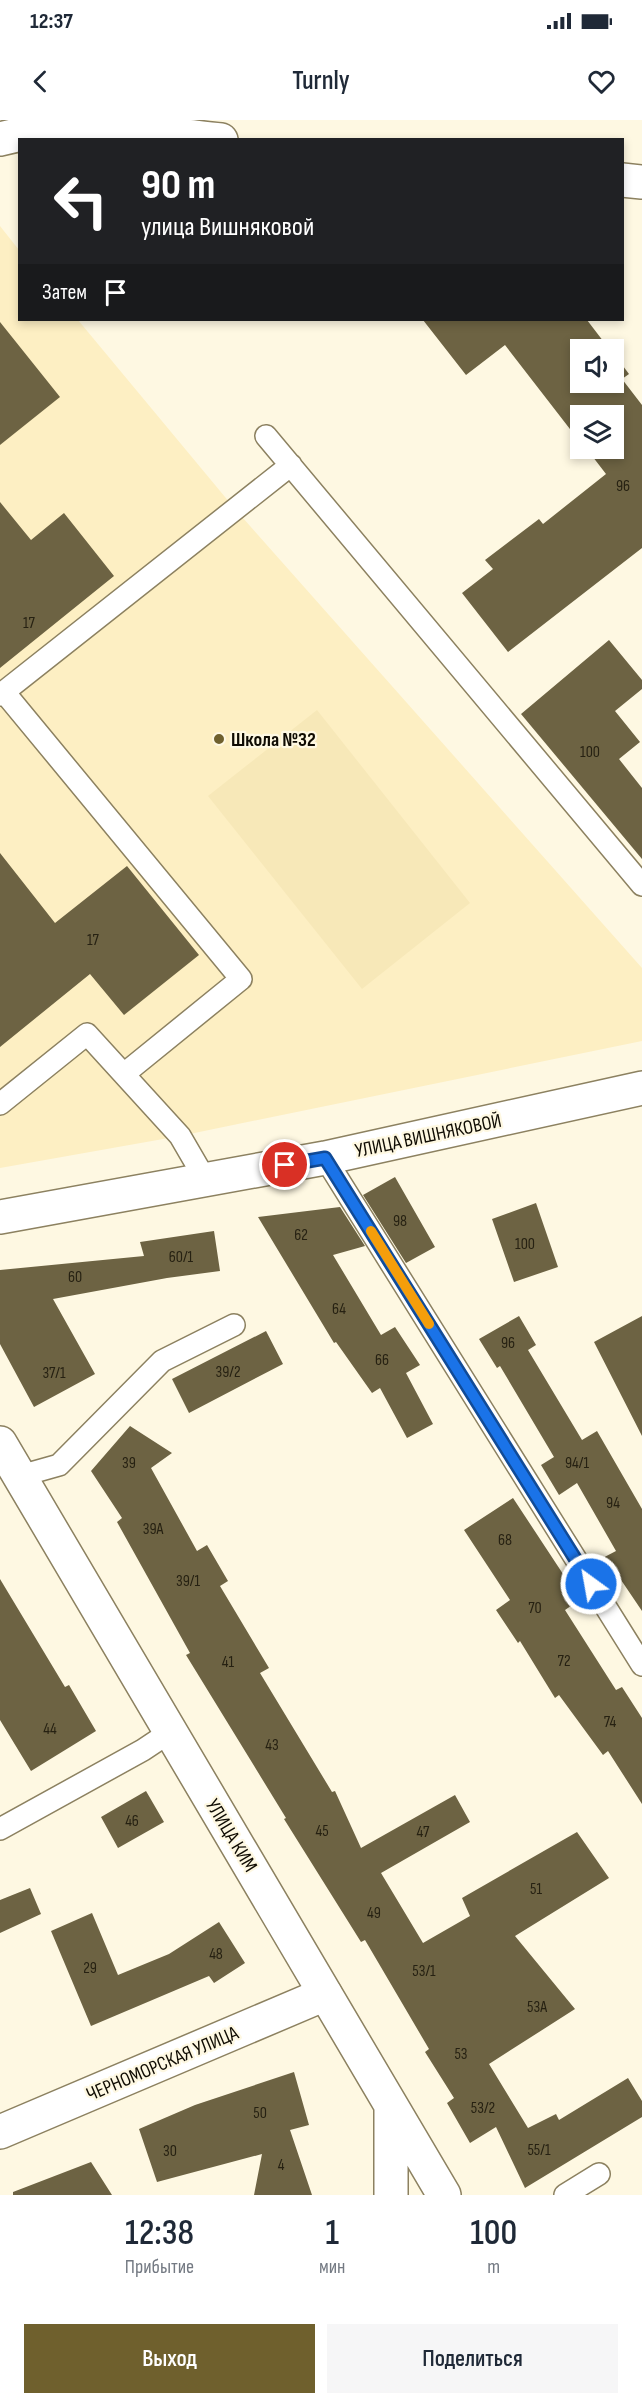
<!DOCTYPE html>
<html lang="ru">
<meta charset="utf-8">
<style>
body{margin:0;font-family:"Sofia Sans Condensed",sans-serif;background:#f6f6f7;color:#1f2937;height:100vh;display:flex;flex-direction:column;font-size:22px;white-space:nowrap}
*{box-sizing:border-box;margin:0}
p{font-size:20px;color:#747a83}
.icon{flex:none;width:33px;height:33px;fill:none;stroke:currentColor;stroke-width:2;stroke-linecap:round;stroke-linejoin:round}
.map{position:relative;height:2075px;overflow:hidden}
.sheet{display:flex;flex-direction:column;background:#fff;flex:1}
.sheet>*{flex:none}
.hud{position:absolute;left:18px;top:18px;width:606px;height:183px;border-radius:0px;box-shadow:0 3px 9px #0003;background:#202124;color:#fff;overflow:hidden}
.tools{position:absolute;left:570px;top:219px;display:grid;gap:12px}
.tools a{display:grid;place-items:center;width:54px;height:54px;border-radius:0px;background:#fff;box-shadow:0 3px 9px #0003;font-size:30px}
.pin{position:absolute;display:grid;place-items:center;width:51px;height:51px;color:#fff;margin:-26px;border:3px solid #fff;border-radius:50%;box-shadow:0 2px 6px #0007}
.me{position:absolute;width:66px;margin:-33px;rotate:328deg;stroke-linejoin:round;filter:drop-shadow(0 0 4px #0008)}
.turn{display:flex;align-items:center;gap:21px;height:126px;padding:0 24px;font-size:27px}
.turn .icon{width:78px;height:78px;stroke-width:2.5}
.turn b{display:block;font-size:42px;line-height:51px}
.then{display:flex;align-items:center;height:57px;padding:0 24px;background:#0003;gap:12px;font-size:22px}
.eta{display:flex;justify-content:space-evenly;align-items:center;height:102px;text-align:center}
.eta b{font-size:36px;font-weight:600;line-height:42px}
.button{display:flex;gap:12px;margin-top:auto;padding:12px 24px}
.button a{flex:1;height:69px;border-radius:0px;background:#6f602d;color:#fff;font-size:24px;font-weight:600;line-height:69px;text-align:center}
.button a+a{background:#f6f6f7;color:#1f2937}
.status{display:flex;justify-content:space-between;align-items:center;height:42px;padding:0 30px;background:#fff;direction:ltr}
.status svg{height:16px;fill:currentColor}
header{display:flex;justify-content:space-between;align-items:center;height:78px;padding:0 24px;background:#fff;font-size:27px;font-weight:600}
.map>svg:first-child{display:block}
.built{fill:#fdefc3}
.green{fill:#f7e8b8}
.building{fill:#6d6343}
.lines{fill:none;stroke-linecap:round;stroke-linejoin:round}
.service-casing{stroke:#8c8160;stroke-width:24}
.minor-casing{stroke:#8c8160;stroke-width:36}
.tertiary-casing{stroke:#8c8160;stroke-width:36}
.service{stroke:#fff;stroke-width:21}
.minor{stroke:#fff;stroke-width:33}
.tertiary{stroke:#fff;stroke-width:33}
.route-casing{stroke:#114b97;stroke-width:15}
.route{stroke:#1a73e8;stroke-width:10}
.slow{stroke:#f59e0b;stroke-width:10}
.poi-dot{fill:#6f602d;stroke:#fef8e2;stroke-width:2}
.labels{text-anchor:middle;stroke-width:4.5;stroke-linejoin:round;paint-order:stroke}
.number-label{font-size:16px;fill:#262112}
.poi-label{font-size:20px;font-weight:bold;fill:#0f0b02;stroke:#fef8e2;text-anchor:start}
.street-label{font-size:20px;fill:#0f0b02;stroke:#fef8e2}
</style>
<div class="status"><b>12:37</b><svg viewBox="0 0 49 12"><path d="M0 12V9h3v3zM5 12V6h3v6zM10 12V3h3v9zM15 12V0h3v12zM26 1h20v11H26zM47 4h2v5h-2z"/></svg></div>
<header><svg class="icon" aria-label="back" viewBox="0 0 24 24"><path d="M15 5l-7 7 7 7"/></svg>Turnly<svg class="icon" aria-label="heart" viewBox="0 0 24 24"><path d="M12 20l-8-8c-3-5 5-10 8-4 3-6 11-1 8 4z"/></svg></header>
<div class="map">
<svg width="642" height="2075" viewBox="0 0 642 2075">
<rect width="100%" height="100%" fill="#fef8e2"/>
<path class="built" d="M0,106L19,130L20,200H78L235,389L642,848V921L180,1016L0,1048Z"/>
<path class="green" d="M317,590L470,783L362,869L208,676Z"/>
<path class="building" d="M423,200H587L610,230H580V262H614V234L629,254L622,259L642,285V428L508,532L462,473L493,449L485,440L539,399L543,404L606,354L586,328H614V296H580V322L505,225L466,255Z
M0,202L60,277L0,325Z
M0,382L31,420L64,393L114,456L0,548Z
M609,520L642,560V569L615,591L640,622L619,639L642,668V739L521,594Z
M0,733L55,803L127,746L199,835L124,895L90,854L0,927Z
M395,1057L435,1127L406,1143L363,1075Z
M536,1083L558,1147L514,1162L492,1099Z
M340,1087L365,1126L333,1135L381,1215L395,1207L420,1245L406,1253L433,1304L407,1318L380,1268L372,1273L336,1222L334,1223L258,1097Z
M214,1111L220,1151L167,1158L53,1179L95,1254L34,1287L0,1224V1150L144,1136L140,1122Z
M519,1196L536,1225L528,1230L582,1320L597,1311L642,1389V1491L617,1454L605,1462L593,1443L616,1431L577,1363L559,1375L541,1345L554,1337L500,1246L497,1248L479,1219Z
M642,1196V1316L594,1222Z
M266,1211L283,1244L189,1293L172,1259Z
M130,1306L172,1333L151,1348L197,1431L207,1425L228,1461L220,1466L269,1548L260,1553L332,1672L335,1671L361,1728L455,1675L470,1702L381,1753L423,1823L470,1796L462,1778L577,1712L609,1758L515,1816L575,1889L489,1944L528,2008L556,1994L559,2000L628,1958L642,1981V1997L525,2068L496,2007L470,2023L447,1983L454,1978L425,1932L429,1929L365,1820L361,1822L284,1699L286,1698L186,1535L190,1533L117,1402L122,1398L91,1351Z
M513,1378L565,1457L570,1454L584,1477L565,1490L616,1570L622,1567L642,1598V1684L608,1631L603,1635L559,1575L555,1578L520,1521L518,1523L496,1490L510,1480L464,1410Z
M0,1459L65,1567L69,1565L96,1611L31,1651L0,1600Z
M146,1671L164,1702L118,1728L101,1697Z
M30,1768L41,1794L0,1813V1780Z
M92,1793L118,1855L169,1834L219,1802L245,1843L214,1863L209,1856L91,1906L51,1811Z
M294,1952L309,2005L290,2010L312,2075H254L262,2034L157,2062L139,2009L195,1985Z
M91,2042L112,2075H13V2072Z"/>
<g class="lines">
<g class="service-casing">
<path id="service" d="M266,316L642,765
M4,572L241,859L124,954
M0,575L291,345
M0,984L87,914L180,1016L205,1059
M325,1038L642,1545
M20,1356L59,1345L162,1241L234,1205
M0,1709L143,1630L170,1612
M565,2075L599,2054"/>
</g>
<g class="minor-casing">
<path id="minor" d="M0,19C73,0 147,12 221,20
M622,60L642,62
M0,1097L325,1038L642,968
M0,2012L325,1874"/>
</g>
<g class="tertiary-casing">
<path id="tertiary" d="M0,1323L444,2075
M391,2075V1988"/>
</g>
<use href="#service" class="service"/>
<use href="#minor" class="minor"/>
<use href="#tertiary" class="tertiary"/>
</g>
<g class="lines">
<g class="route-casing">
<path id="route" d="M285,1045L325,1038L591,1464"/>
</g>
<use href="#route" class="route"/>
<path class="slow" d="M371,1111L429,1204"/>
</g>
<circle class="poi-dot" cx="219" cy="619" r="6"/>
<g class="labels">
<g class="number-label">
<text x="623" y="371">96</text>
<text x="29" y="508">17</text>
<text x="590" y="637">100</text>
<text x="93" y="825">17</text>
<text x="400" y="1106">98</text>
<text x="301" y="1120">62</text>
<text x="525" y="1129">100</text>
<text x="181" y="1142">60/1</text>
<text x="75" y="1162">60</text>
<text x="339" y="1194">64</text>
<text x="508" y="1228">96</text>
<text x="382" y="1245">66</text>
<text x="228" y="1257">39/2</text>
<text x="54" y="1258">37/1</text>
<text x="129" y="1348">39</text>
<text x="577" y="1348">94/1</text>
<text x="613" y="1388">94</text>
<text x="153" y="1414">39А</text>
<text x="505" y="1425">68</text>
<text x="188" y="1466">39/1</text>
<text x="535" y="1493">70</text>
<text x="564" y="1546">72</text>
<text x="228" y="1547">41</text>
<text x="610" y="1607">74</text>
<text x="50" y="1614">44</text>
<text x="272" y="1630">43</text>
<text x="132" y="1706">46</text>
<text x="322" y="1716">45</text>
<text x="423" y="1717">47</text>
<text x="536" y="1774">51</text>
<text x="374" y="1798">49</text>
<text x="216" y="1839">48</text>
<text x="90" y="1853">29</text>
<text x="424" y="1856">53/1</text>
<text x="537" y="1892">53А</text>
<text x="461" y="1939">53</text>
<text x="483" y="1993">53/2</text>
<text x="260" y="1998">50</text>
<text x="539" y="2035">55/1</text>
<text x="170" y="2036">30</text>
<text x="281" y="2050">4</text>
</g>
<g class="poi-label">
<text x="231" y="626">Школа №32</text>
</g>
<g class="street-label">
<text transform="translate(428 1015) rotate(-12)" y="7">УЛИЦА ВИШНЯКОВОЙ</text>
<text transform="translate(232 1715) rotate(59)" y="7">УЛИЦА КИМ</text>
<text transform="translate(162 1943) rotate(-23)" y="7">ЧЕРНОМОРСКАЯ УЛИЦА</text>
</g>
</g>
</svg>
<div class="tools">
<a><svg class="icon" aria-label="sound" viewBox="0 0 24 24"><path d="M4 9h4l5-4v14l-5-4H4zM17 9q2 3 0 6"/></svg></a>
<a><svg class="icon" aria-label="layers" viewBox="0 0 24 24"><path d="M12 4l9 5-9 5-9-5zM3 14l9 5 9-5"/></svg></a>
</div>
<div class="pin" style="left:285px;top:1045px;background:#d93025"><svg class="icon" aria-label="arrive" viewBox="0 0 24 24"><path d="M6 21V4h12l-3 4 3 4H6"/></svg></div>
<svg class="me" style="left:591px;top:1464px" viewBox="-20 -20 40 40"><circle r="17" fill="#1a73e8" stroke="#fff" stroke-width="3"/><path d="M0-11L8 9 0 5-8 9z" fill="#fff"/></svg>
<div class="hud">
<div class="turn"><svg class="icon" aria-label="left" viewBox="0 0 24 24"><path d="M17 20v-9H6M10 6l-5 5 5 5"/></svg><div><b>90 m</b>улица Вишняковой</div></div>
<div class="then">Затем<svg class="icon" aria-label="arrive" viewBox="0 0 24 24"><path d="M6 21V4h12l-3 4 3 4H6"/></svg></div>
</div>
</div>
<section class="sheet">
<div class="eta">
<div><b>12:38</b><p>Прибытие</p></div>
<div><b>1</b><p>мин</p></div>
<div><b>100</b><p>m</p></div>
</div>
<div class="button"><a>Выход</a><a>Поделиться</a></div>
</section>
